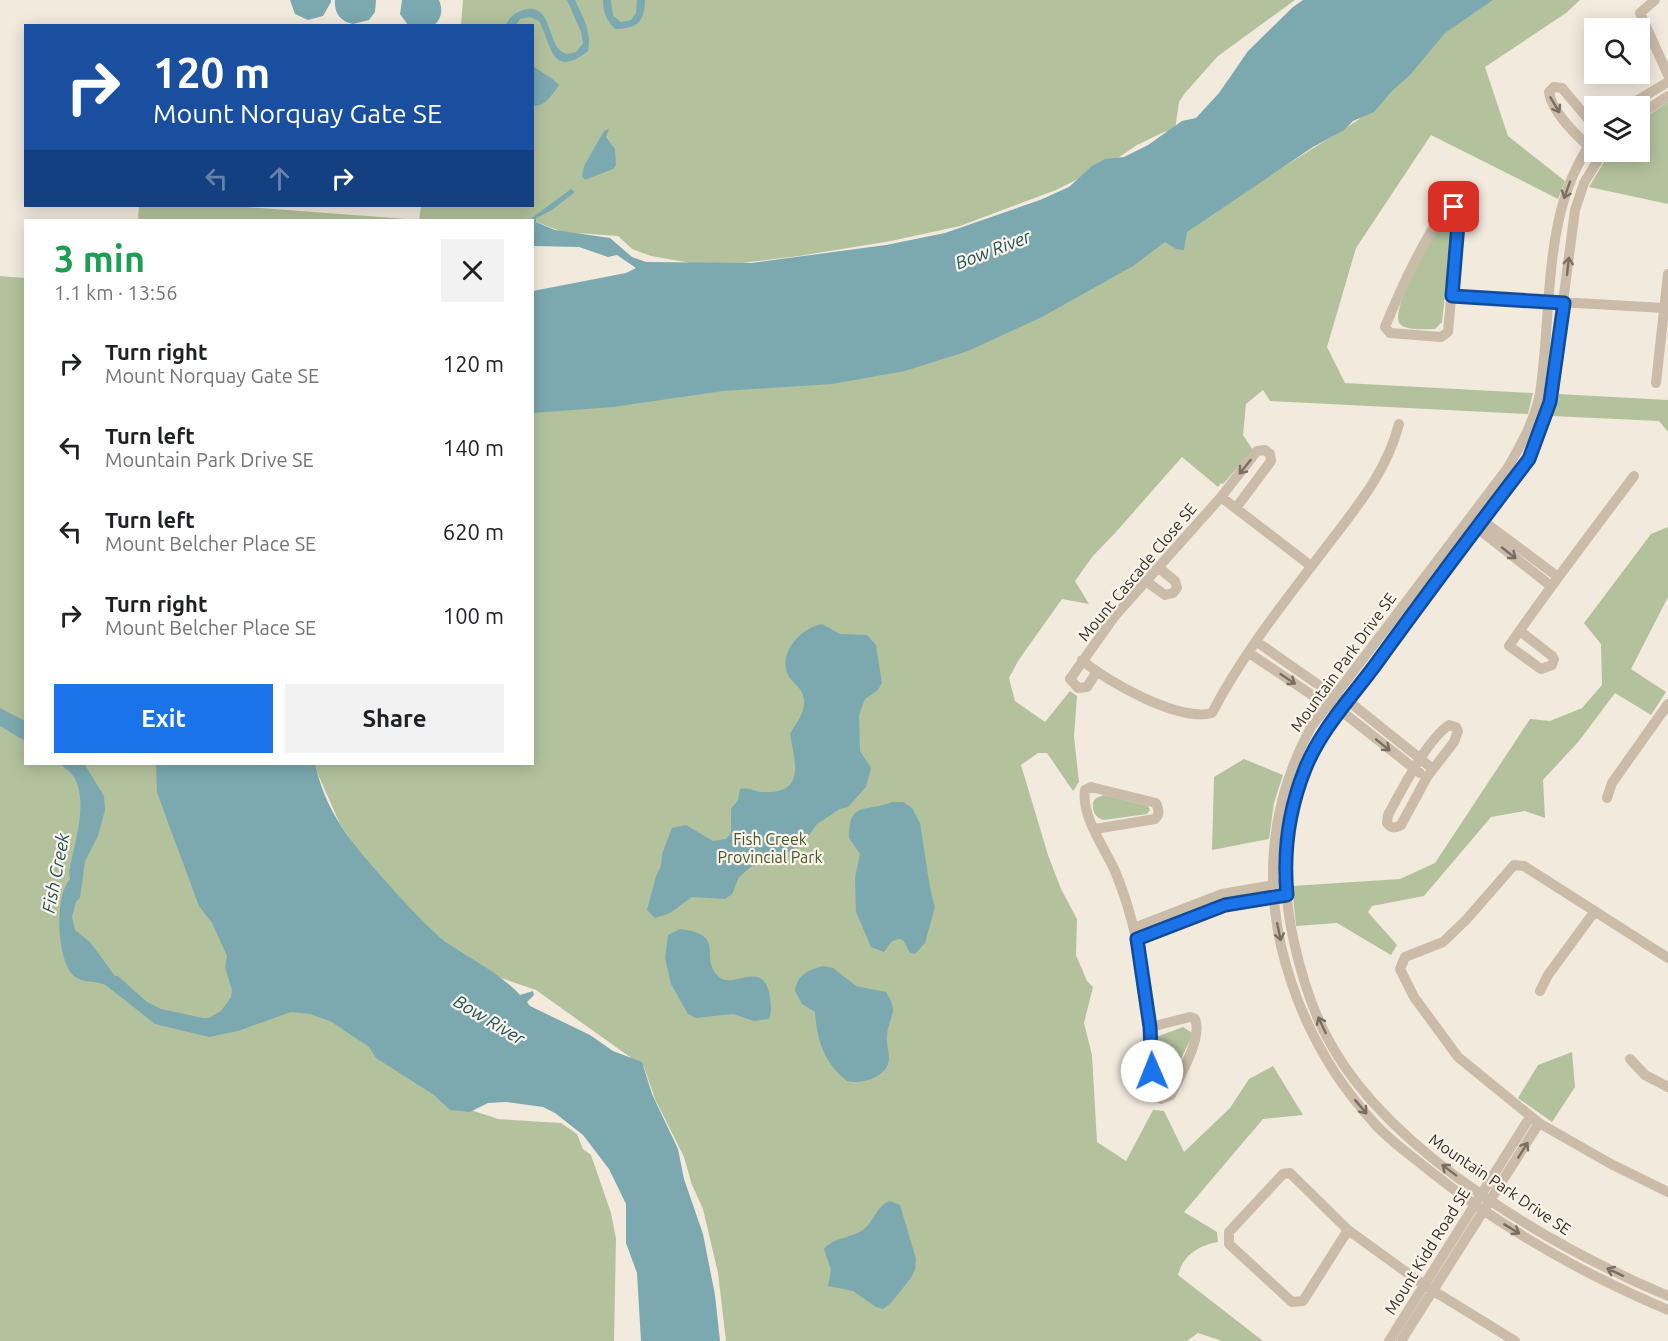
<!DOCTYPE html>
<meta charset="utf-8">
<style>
body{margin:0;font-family:Ubuntu,sans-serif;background:#f2f2f2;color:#202124;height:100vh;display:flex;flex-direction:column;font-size:22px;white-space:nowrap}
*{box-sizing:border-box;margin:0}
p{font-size:20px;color:#757577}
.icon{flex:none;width:33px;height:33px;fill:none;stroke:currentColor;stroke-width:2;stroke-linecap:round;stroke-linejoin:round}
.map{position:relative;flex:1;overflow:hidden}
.side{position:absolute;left:24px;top:219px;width:510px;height:546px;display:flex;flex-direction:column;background:#fff;border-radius:0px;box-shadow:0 3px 15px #0003}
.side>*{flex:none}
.guide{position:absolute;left:24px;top:24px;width:510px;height:183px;border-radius:0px;box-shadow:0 3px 15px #0003;background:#1a4fa0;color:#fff;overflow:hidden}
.buttons{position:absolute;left:1584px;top:18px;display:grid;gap:12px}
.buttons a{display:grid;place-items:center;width:66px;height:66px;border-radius:0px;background:#fff;box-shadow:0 3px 15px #0003;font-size:30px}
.pin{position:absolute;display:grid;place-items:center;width:51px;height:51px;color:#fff;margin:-26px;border-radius:12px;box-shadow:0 3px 9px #0006}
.me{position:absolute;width:66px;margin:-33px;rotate:359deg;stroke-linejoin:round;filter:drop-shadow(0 0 4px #0008)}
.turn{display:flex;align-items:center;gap:21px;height:126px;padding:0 30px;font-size:27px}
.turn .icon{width:78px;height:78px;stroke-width:2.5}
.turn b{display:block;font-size:42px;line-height:51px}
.lanes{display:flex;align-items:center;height:57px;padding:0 30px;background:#0003;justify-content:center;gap:30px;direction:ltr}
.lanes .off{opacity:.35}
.round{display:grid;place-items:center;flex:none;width:63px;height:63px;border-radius:0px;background:#f2f2f2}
.head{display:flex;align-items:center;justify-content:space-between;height:102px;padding:0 30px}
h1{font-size:36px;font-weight:700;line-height:45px;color:#1e9e55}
.action{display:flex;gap:12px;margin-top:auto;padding:12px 30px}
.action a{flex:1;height:69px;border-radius:0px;background:#1a73e8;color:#fff;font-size:24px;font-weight:700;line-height:69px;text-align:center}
.action a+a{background:#f2f2f2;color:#202124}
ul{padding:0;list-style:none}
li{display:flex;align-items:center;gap:18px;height:84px;padding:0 30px}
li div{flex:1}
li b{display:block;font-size:22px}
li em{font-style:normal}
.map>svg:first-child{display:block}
.green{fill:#b3c29d}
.water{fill:#7ca9b0}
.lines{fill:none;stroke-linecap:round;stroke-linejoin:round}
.minor{stroke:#cbbca9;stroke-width:10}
.oneway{stroke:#7a6e63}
.route-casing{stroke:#114b97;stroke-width:15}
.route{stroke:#1a73e8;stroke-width:10}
.labels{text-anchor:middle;stroke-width:4.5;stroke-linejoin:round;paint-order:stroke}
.street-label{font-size:16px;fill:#382f29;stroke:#faf4ea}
.park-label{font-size:16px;fill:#44572d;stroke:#faf4ea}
.water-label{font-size:18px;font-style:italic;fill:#1e515a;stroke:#faf4ea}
</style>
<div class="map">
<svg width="1668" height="1341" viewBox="0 0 1668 1341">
<rect width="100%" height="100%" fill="#f3eade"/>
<path class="green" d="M463,0H1295L1218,56L1185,93L1179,102L1175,130L1164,132L1137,145L1112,162L1056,190L960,226L891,241L799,256L742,263H691L651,256L632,249L618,236L562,232L532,220H138L139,206H234L419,220L421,206H532V26L461,25Z
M1492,0H1580L1566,13L1485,67L1508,136L1565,181L1558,199L1431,135L1356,248L1327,347L1345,383L1533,393L1528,414L1270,401L1263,390L1246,404L1243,435L1253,450L1223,484L1221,483L1218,487L1182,457L1116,532L1093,556L1075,581L1089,604L1062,599L1018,661L1009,678L1015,701L1045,722L1070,691L1077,696L1074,736L1079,782L1073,791L1047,753H1038L1021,765L1048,855L1061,889L1077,919L1076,955L1087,981L1093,987L1084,1023L1092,1055L1097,1142L1126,1161L1153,1110L1164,1111L1184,1152L1230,1108L1249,1079L1273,1066L1303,1115L1263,1119L1184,1212L1217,1232L1218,1242C1198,1246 1184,1254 1178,1275L1263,1341H1222L1198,1333L1187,1341H726L718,1273L703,1209L692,1185L684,1157L655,1099L644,1067L536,990L498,977L470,960L429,929L357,850L339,822L317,772L257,764H532L533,408L1212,212L1358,120L1383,98L1448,29Z
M1668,102V204L1589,187L1610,152H1640V121Z
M1450,213L1454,215L1442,322L1435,329C1426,329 1406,331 1400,324C1388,311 1437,225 1450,213Z
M0,276L25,278L26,764H212L459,1106L498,1119L561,1123L577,1134L583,1149L591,1155L611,1213L616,1239L614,1341H0Z
M1558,394L1668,400V432L1659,421L1552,416Z
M1668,527V597L1631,669L1666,692L1651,715L1615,693L1579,741L1543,780L1545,818L1525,811L1491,817L1424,896L1372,906L1368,912L1397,945L1391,955L1337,923L1296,926L1292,886L1400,879L1435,863L1530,719L1550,721L1582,708L1602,685L1601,644L1584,623L1651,534Z
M1244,759L1283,775L1274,803L1269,839L1212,850L1214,777Z
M1104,795L1148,806L1150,810L1147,814L1104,820C1095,818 1092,811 1093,802L1096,798Z
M1183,1027L1191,1032V1038L1167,1088L1159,1090L1157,1087L1156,1037Z
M1572,1052L1575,1087L1552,1122L1518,1098L1538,1065Z"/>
<path class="water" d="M290,0H331V2L323,16L308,20L295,14Z
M335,0H376L375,12L369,20L353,24C340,21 334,13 335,0Z
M402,0H439C443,10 442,18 434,25H408L400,14Z
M567,0H575C583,17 592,32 588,51C551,80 552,45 539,21L530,17L520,19L516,25H506C509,17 515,13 523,10C549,2 548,35 558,48C560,51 563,52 566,54L576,52L583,43L581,32Z
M603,0H611L613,16L621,22L631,20L636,13L637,0H645C645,22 637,29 615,29C606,20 603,12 603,0Z
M1303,0H1493L1445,33L1410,75L1392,91L1374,112L1353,121L1344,130L1313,147L1187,232L1184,250L1176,249L1165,242L1133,266L1042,317L968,351L905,371L832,384L723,391L613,407L533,413V291L626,273L636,268L617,255L608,257L579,247L533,246L532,220H529L571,189L575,192L552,210L536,218V222L555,230L610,238L632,257L646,262L751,263L886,245L945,233L1040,200L1069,187L1092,166L1105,159L1124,157L1148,145L1182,121L1196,118L1219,93L1248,51L1293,7Z
M532,65C541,73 551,76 559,85C552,95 546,106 533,106Z
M609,129L606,137L615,149L616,165L613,169L585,180L582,176L584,166L604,131Z
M822,624L840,634L867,635L876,645L882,683L878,690L865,699L859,715L860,751L871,768L866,787L848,807L840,809L817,824L807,838L796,848L775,859L752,866L739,877L732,894L725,899L692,897L670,913L655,918L647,910L656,876L661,866L662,854L672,828L686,825L713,841L726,839L731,833V809L738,800L740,789C748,787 755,792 763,792C806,794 795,763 790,734C796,722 805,715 804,700C803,686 791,684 787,672C779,651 803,627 822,624Z
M0,708L25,721V741L0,726Z
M60,764L85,765L104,796L105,810L98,836L85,861L80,898L76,902L72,917L75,930L90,942L115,976H118L147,1002L161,1009L203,1018H209L221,1011L231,997L232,990L225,967L227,956L212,923L199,906L170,828L157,792L156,764H315C328,822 362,854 400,897C415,913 429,929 446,942C470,959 500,973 520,995L533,991L534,995L527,1002L530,1006L590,1035L613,1051L642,1062L652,1094L678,1149L684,1179L703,1234L715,1295L720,1341H641L637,1273L626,1243V1204L609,1169L583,1135L555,1113L543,1107L506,1102L488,1103L470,1112L450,1110L434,1095L376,1058L369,1047L330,1021L310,1014L291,1012L238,1031L209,1037L155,1024L107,986C96,979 82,985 72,974C57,957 54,896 70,879L69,872C74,843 89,804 74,777C71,772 65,768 60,764Z
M892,802H903L912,808L920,823L930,888L935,907L925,943L915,954L910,953L903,940L899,939L892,941L884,952L871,947L856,912L855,878L860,854L849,838C849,800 865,813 892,802Z
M680,929C728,935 698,957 719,977C733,990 764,957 770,997C771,1004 772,1012 769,1019L754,1021L733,1014L696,1018L688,1014L671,984L665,958L668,935Z
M824,966L833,968L856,986L886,992C900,1014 889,1014 887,1036C886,1044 889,1051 889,1059C888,1077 861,1085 847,1081C824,1063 817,1040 815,1012L802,1004L795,991C797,975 809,969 824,966Z
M890,1201L900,1205L916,1259L915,1269L911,1278L891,1303L883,1309L876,1307L853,1291L828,1286L831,1270L824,1249C834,1237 853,1238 864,1229C874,1221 878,1204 890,1201Z"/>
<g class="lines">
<path class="minor" d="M1655,0L1640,13L1668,75
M1628,106L1668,82
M1640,114L1668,96
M1594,126L1562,88L1554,87L1549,92C1552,113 1578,137 1594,151
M1594,139C1541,209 1553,310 1540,393C1535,420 1521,445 1507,469L1311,727C1274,796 1264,869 1281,946C1297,1013 1328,1073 1375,1124C1391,1142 1412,1156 1430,1171C1503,1229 1583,1274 1668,1310
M1603,152L1584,183L1575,210L1550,402L1529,459L1324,732C1287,797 1277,868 1294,942C1302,978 1314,1016 1333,1048C1396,1157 1555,1248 1668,1296
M1454,207L1459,212L1448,332L1441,337L1390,333L1385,327C1402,285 1420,247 1445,209Z
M1452,296L1664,308
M1656,383L1668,274
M1221,497L1311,566
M1479,518L1558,577
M1472,524L1551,586
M1147,582L1165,595L1173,593L1177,588L1175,581L1159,568
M1520,631L1552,656L1554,659L1552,665L1541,669L1509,646C1549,588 1592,532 1634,476
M1257,642L1333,695L1347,700L1433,769
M1249,653L1327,705L1340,710L1420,773
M1082,660C1107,682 1179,722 1212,713C1242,655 1284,602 1324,550C1354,510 1386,474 1399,424
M1096,673L1087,687L1078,688L1070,679L1114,617L1221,497L1257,451L1265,450L1270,454L1271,461L1236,508
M1449,725L1456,727L1458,731L1454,742L1427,777L1401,825C1395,828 1392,829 1387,823L1388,815C1402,790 1426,741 1449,725Z
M1607,798L1612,783L1668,704
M1095,829L1155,819C1160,814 1159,810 1156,803L1091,787L1085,790C1081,816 1104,847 1115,871C1144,941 1150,1017 1152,1092L1161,1099L1171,1095C1179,1077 1203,1038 1195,1019L1190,1017L1151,1027
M1134,928L1222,894L1279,884
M1137,939L1225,905L1279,895
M1668,958L1524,866L1514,865L1466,920L1443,942L1405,957L1400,969L1414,997L1458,1057L1539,1123L1611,1164L1668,1192
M1540,991L1548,975L1595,911
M1630,1059L1645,1075L1668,1087
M1348,1230L1303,1301L1292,1302L1229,1244V1232L1283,1174L1290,1173L1348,1230L1424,1285L1515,1341
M1389,1341L1530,1117
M1401,1341L1539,1123"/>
</g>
<defs><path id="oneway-shaft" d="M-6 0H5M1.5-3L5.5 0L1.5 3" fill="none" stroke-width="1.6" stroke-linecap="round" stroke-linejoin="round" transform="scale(1.5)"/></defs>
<g class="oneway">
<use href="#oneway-shaft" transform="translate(1555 105) rotate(59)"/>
<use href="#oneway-shaft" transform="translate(1567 190) rotate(110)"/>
<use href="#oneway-shaft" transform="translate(1568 266) rotate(-84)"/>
<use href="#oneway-shaft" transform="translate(1245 467) rotate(129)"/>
<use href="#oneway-shaft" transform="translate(1509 553) rotate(38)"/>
<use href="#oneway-shaft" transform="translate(1288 679) rotate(34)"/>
<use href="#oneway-shaft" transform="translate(1383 745) rotate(39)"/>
<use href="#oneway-shaft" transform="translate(1279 932) rotate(78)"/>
<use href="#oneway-shaft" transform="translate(1322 1025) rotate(-115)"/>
<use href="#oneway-shaft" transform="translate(1361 1107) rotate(50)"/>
<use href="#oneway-shaft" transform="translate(1523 1150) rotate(-58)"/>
<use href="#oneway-shaft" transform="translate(1449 1170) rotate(-143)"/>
<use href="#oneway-shaft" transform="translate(1512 1229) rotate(31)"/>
<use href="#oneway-shaft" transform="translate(1615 1272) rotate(-155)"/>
</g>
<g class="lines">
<g class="route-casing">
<path id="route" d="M1152,1071L1150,1027L1137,939L1225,905L1287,895C1283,852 1289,809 1305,769C1321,729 1351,698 1376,664C1426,595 1477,527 1529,459L1550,402L1564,303L1452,296L1459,212L1454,207"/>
</g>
<use href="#route" class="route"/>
</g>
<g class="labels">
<g class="street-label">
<text transform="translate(1137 572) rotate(-50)" y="6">Mount Cascade Close SE</text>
<text transform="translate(1343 662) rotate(-54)" y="6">Mountain Park Drive SE</text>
<text transform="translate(1500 1184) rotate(34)" y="6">Mountain Park Drive SE</text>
<text transform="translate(1427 1251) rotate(-58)" y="6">Mount Kidd Road SE</text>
</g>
<g class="park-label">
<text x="770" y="845">Fish Creek<tspan x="770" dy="18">Provincial Park</tspan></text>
</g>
<g class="water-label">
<text transform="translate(993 250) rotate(-21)" y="6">Bow River</text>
<text transform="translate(56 873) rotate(-79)" y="6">Fish Creek</text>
<text transform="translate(489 1020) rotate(31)" y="6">Bow River</text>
</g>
</g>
</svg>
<div class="buttons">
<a><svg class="icon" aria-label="search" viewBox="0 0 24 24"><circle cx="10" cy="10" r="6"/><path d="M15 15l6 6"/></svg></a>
<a><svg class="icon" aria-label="layers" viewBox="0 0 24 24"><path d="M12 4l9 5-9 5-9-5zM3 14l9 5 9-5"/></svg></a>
</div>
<div class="pin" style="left:1454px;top:207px;background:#d93025"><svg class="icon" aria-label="arrive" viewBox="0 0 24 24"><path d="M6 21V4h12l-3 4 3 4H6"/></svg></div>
<svg class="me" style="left:1152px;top:1071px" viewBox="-20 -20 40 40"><circle r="19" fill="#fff"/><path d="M0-13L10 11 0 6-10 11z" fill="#1a73e8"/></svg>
<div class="guide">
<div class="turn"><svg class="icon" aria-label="right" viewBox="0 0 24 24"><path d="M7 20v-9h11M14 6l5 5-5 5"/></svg><div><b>120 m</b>Mount Norquay Gate SE</div></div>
<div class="lanes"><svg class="icon off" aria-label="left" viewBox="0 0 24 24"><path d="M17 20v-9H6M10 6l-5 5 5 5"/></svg><svg class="icon off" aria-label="ahead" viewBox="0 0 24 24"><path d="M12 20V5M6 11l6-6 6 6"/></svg><svg class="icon" aria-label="right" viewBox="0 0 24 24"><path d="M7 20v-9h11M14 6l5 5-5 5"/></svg></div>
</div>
<section class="side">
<div class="head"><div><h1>3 min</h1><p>1.1 km · 13:56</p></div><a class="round"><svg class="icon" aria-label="close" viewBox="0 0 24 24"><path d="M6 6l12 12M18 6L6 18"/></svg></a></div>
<ul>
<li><svg class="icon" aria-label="right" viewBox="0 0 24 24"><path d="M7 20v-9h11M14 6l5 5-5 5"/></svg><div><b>Turn right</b><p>Mount Norquay Gate SE</p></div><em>120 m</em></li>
<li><svg class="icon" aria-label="left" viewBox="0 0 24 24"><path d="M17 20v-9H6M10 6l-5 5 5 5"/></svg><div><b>Turn left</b><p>Mountain Park Drive SE</p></div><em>140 m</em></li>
<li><svg class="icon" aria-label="left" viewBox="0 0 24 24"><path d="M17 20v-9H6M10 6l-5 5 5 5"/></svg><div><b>Turn left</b><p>Mount Belcher Place SE</p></div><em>620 m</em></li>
<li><svg class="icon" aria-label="right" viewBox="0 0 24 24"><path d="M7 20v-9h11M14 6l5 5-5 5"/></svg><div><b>Turn right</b><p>Mount Belcher Place SE</p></div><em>100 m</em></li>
</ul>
<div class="action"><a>Exit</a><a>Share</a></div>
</section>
</div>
